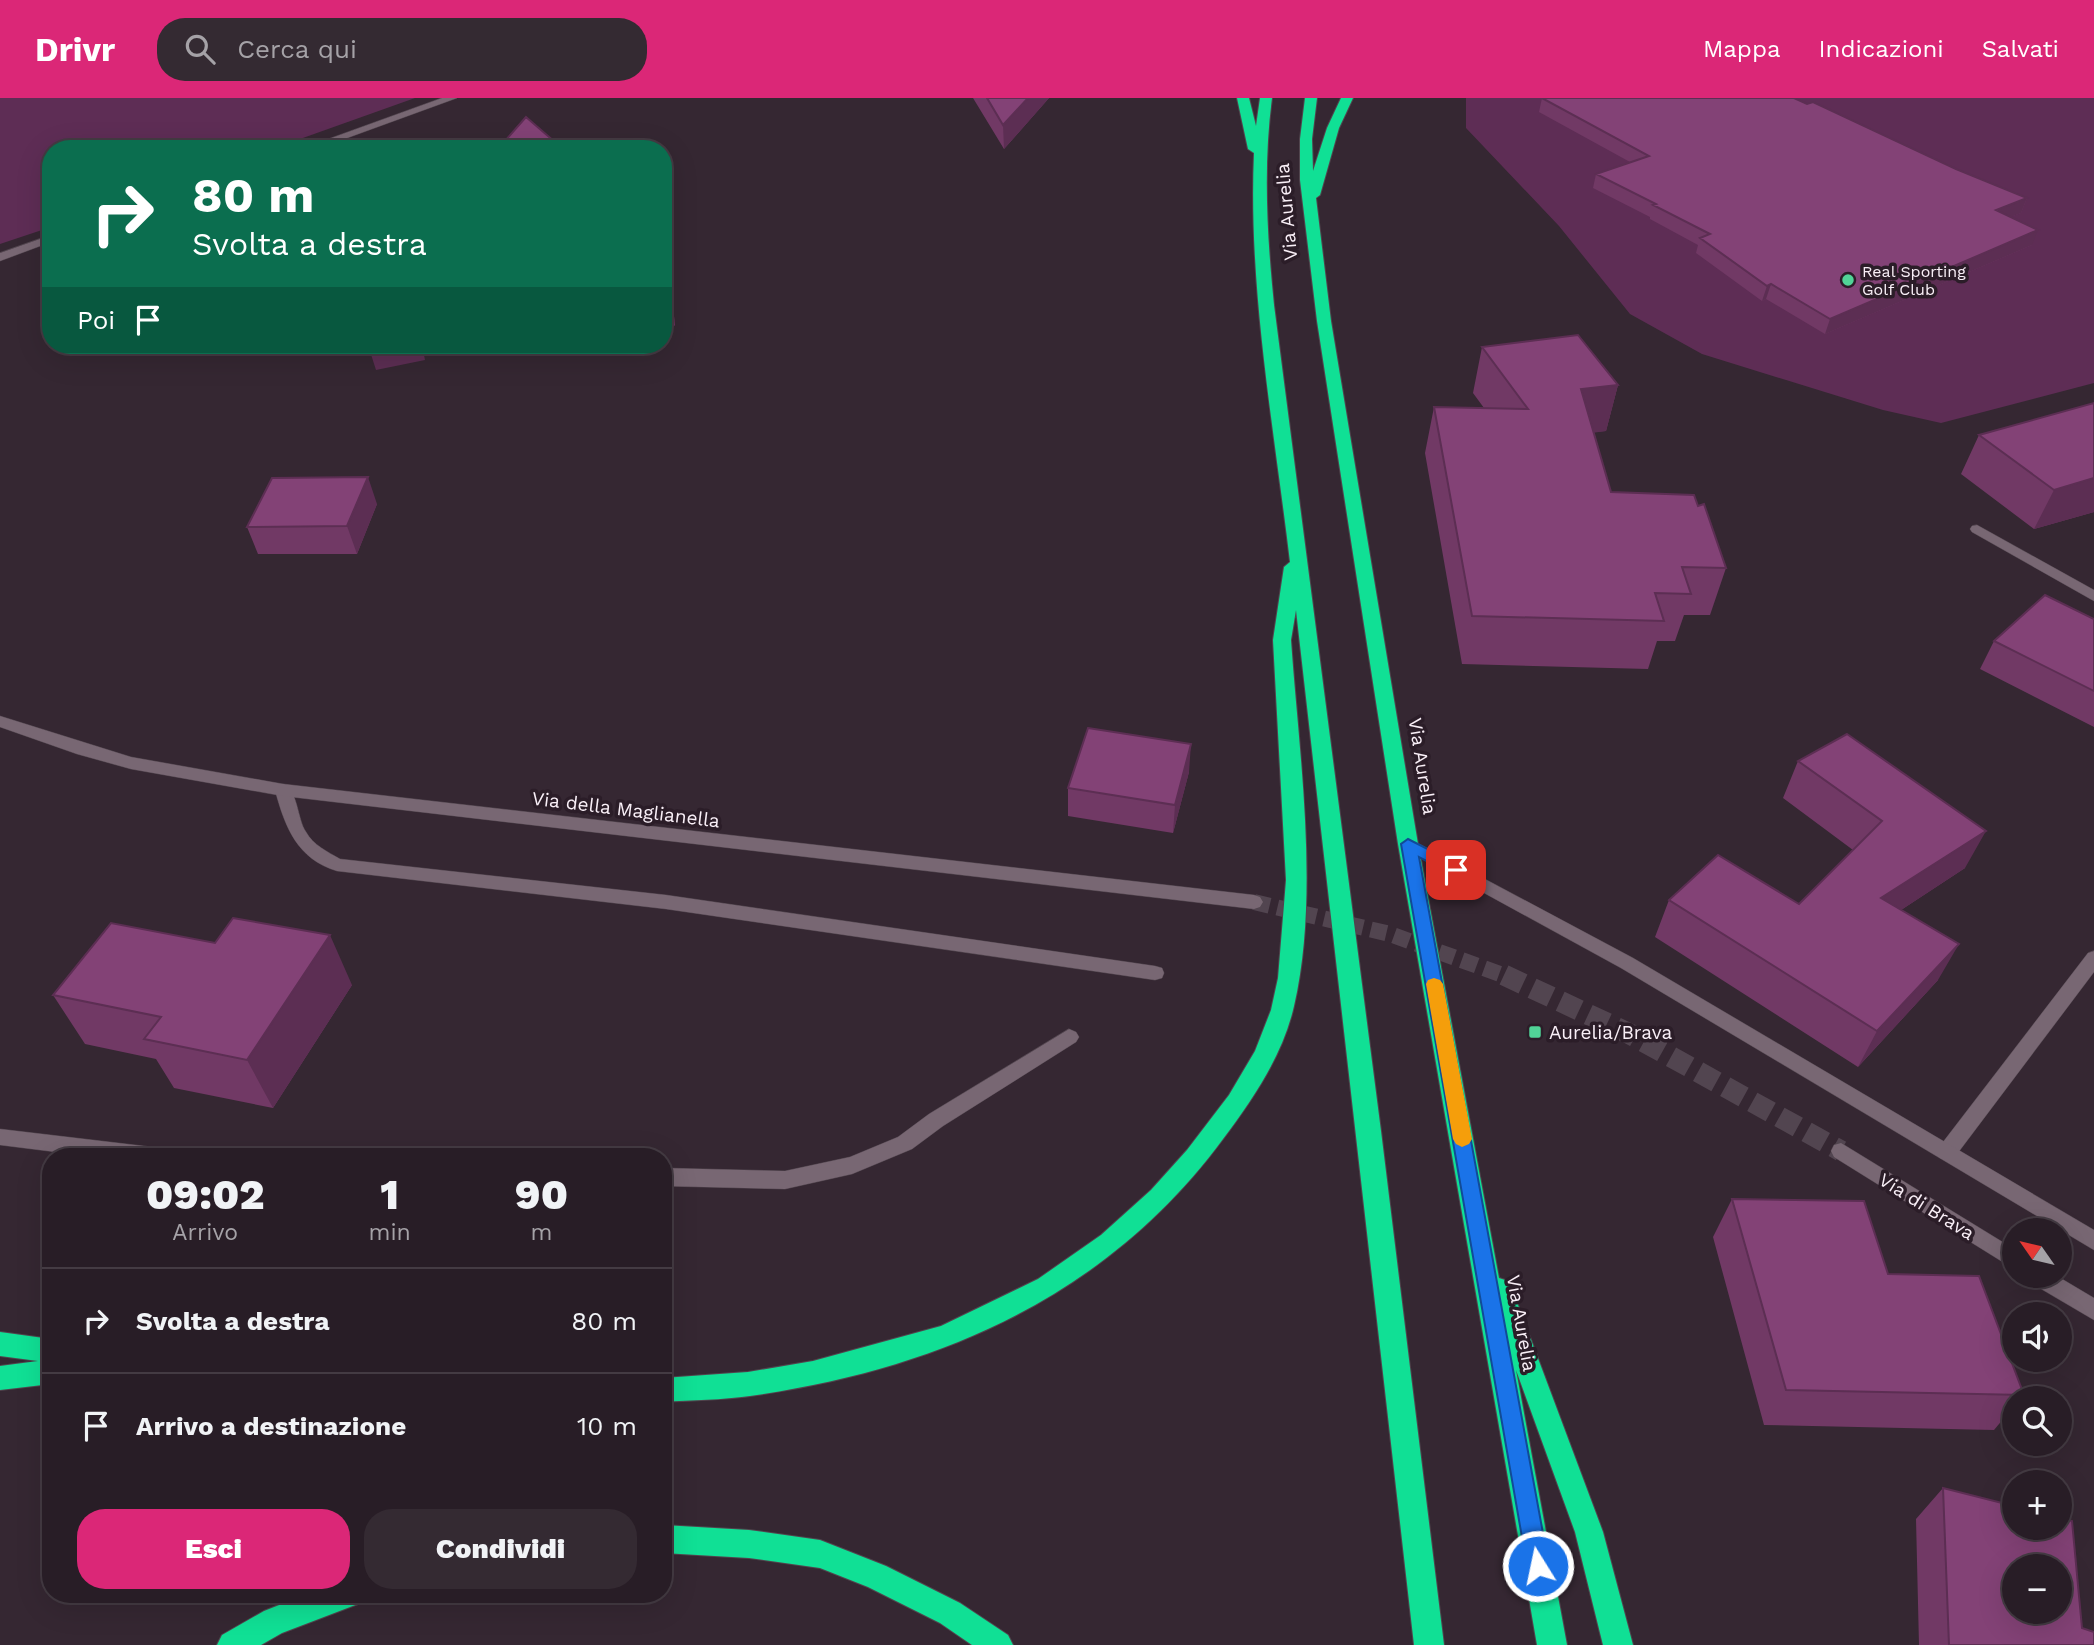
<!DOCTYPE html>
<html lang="it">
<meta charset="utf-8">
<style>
body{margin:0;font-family:"Work Sans",sans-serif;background:#342a32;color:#f1f3f6;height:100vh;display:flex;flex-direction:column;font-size:26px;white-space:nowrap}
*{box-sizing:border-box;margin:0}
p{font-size:23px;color:#a5a2a7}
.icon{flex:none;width:38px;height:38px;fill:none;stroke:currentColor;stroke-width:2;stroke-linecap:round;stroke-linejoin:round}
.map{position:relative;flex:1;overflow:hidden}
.side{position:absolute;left:42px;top:1050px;width:630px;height:455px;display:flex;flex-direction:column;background:#281d26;border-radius:28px;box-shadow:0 7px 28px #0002,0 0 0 2px #443b43}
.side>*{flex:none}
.hud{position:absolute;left:42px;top:42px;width:630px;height:214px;border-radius:28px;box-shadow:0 7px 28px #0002,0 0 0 2px #443b43;background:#0b6e4f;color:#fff;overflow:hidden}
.needle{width:46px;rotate:304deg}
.controls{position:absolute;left:2002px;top:1120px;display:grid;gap:14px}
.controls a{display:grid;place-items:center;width:70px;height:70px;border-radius:50%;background:#281d26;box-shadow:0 7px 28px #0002,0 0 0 2px #443b43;font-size:35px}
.pin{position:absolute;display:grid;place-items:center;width:60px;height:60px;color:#fff;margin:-30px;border-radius:14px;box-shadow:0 4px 10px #0006}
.me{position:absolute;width:77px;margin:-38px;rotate:350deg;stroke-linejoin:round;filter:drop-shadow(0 0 5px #0008)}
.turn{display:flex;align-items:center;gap:24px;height:147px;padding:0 35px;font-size:32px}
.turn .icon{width:91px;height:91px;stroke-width:2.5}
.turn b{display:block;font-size:49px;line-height:60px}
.then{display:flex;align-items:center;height:66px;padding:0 35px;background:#0003;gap:14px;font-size:26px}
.eta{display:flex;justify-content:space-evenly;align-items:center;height:119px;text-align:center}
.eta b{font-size:42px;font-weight:800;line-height:49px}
.action{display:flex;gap:14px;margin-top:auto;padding:14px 35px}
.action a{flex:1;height:80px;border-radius:28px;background:#db2777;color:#fff;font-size:28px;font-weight:800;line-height:80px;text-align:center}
.action a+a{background:#342a32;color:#f1f3f6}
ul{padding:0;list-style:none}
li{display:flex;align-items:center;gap:21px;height:105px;padding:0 35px;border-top:2px solid #443b43}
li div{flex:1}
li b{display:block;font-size:26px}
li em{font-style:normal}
header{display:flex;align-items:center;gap:42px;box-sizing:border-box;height:98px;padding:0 35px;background:#db2777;color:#fff}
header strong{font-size:33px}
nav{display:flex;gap:38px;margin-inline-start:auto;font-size:24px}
.search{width:490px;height:63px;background:#342a32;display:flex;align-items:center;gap:18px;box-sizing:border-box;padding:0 24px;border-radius:28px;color:#a5a2a7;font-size:26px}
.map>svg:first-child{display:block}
.green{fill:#5e2d55}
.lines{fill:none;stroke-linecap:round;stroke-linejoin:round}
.secondary-tunnel-far1{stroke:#524550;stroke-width:16;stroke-dasharray:16 8;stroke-linecap:butt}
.secondary-tunnel{stroke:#524550;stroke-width:21;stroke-dasharray:21 10;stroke-linecap:butt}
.lane-casing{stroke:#51454e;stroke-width:1}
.secondary-casing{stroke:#51454e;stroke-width:1}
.highway-casing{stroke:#51454e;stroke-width:2}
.lane{fill:#786773;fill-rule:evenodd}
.secondary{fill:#786773;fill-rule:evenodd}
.highway{fill:#10e095;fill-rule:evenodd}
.wall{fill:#713965}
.shaded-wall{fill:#5c2e53}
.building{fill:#834276;stroke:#5c2e53;stroke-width:2;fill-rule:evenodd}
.route{fill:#1a73e8;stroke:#114b97;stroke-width:2}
.slow{fill:#f59e0b}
.poi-dot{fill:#51d397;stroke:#2b1d28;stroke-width:2.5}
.labels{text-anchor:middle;stroke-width:7;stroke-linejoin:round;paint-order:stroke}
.far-poi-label{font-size:16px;fill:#f9eff7;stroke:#2b1d28;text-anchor:start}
.street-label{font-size:19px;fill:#f9eff7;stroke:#2b1d28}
.poi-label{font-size:19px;fill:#f9eff7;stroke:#2b1d28;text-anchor:start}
</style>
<header>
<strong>Drivr</strong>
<div class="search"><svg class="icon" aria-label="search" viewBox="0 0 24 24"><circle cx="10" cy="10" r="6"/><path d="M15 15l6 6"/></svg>Cerca qui</div>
<nav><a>Mappa</a><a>Indicazioni</a><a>Salvati</a></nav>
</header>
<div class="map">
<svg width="2094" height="1547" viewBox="0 0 2094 1547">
<rect width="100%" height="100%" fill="#352732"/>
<path class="green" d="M0,0H415L272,51H51V129L0,146Z
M1466,0H2094V285L1941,325L1883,312L1702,256L1630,216L1559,128L1466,30Z"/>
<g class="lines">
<path class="secondary-tunnel-far1" d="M1254,804L1390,836L1508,879"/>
<path class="secondary-tunnel" d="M1504,877L1630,936L1841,1053"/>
<g class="lane-casing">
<path id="lane" d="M1977,427L2094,492V503L1972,434L1970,431L1972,428Z
M283,686C298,691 297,721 306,734C313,747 328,754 340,761L666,797L1155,868L1162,870L1164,875L1162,880L1155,882L666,811L337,773C297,761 285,729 275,692Z
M2094,853V874L1954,1060L1947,1062L1940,1060L1937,1054L1940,1048L2088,855Z
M1069,931L1076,934L1079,939L1076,944L943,1028L912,1051L852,1076L785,1091L663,1088V1070L785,1073L850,1059L898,1039L929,1016Z
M0,1031L169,1051L176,1053L179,1059H96L0,1047Z"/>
</g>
<g class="secondary-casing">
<path id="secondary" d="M442,0H457L317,51H301Z
M51,137V144L0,163V155Z
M0,618L131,659L283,686L1254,797L1260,799L1263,804L1260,809L1254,811L283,698L131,671L77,656L0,629Z
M1408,740L1633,860L2094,1132V1152L1621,870L1402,750L1399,746Z
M1841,1045L2014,1151V1171L1834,1059L1831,1053L1834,1047Z
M2029,1178H2057L2094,1200V1222L2031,1185Z"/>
</g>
<g class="highway-casing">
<path id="highway" d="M1237,0H1249L1256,28L1260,0H1272C1263,69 1267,138 1274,207L1381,1033L1444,1547H1414L1296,512L1291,542C1299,657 1320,796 1294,908C1283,957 1253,1001 1223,1041C1107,1198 940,1271 750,1298C722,1302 692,1302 663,1304V1280L748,1274L813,1263L941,1228L1038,1181L1101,1137L1151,1092L1187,1052L1229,997L1255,953L1271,912L1278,880L1286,782L1273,542L1284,469L1290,464C1274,329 1248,191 1254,55L1248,51Z
M1305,0H1317L1312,41L1313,73L1327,30L1341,0H1353L1339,30L1320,97L1316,100L1331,223L1418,746L1499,1180L1508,1183L1512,1191L1603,1434L1633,1547H1603L1575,1434L1516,1272L1567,1547H1537L1398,746L1317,223L1300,82V41Z
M0,1234L51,1241V1286L0,1292V1268L38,1263L0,1258Z
M663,1427L749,1432L820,1442L886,1468L960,1505L1008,1537L1013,1547H972L940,1525L868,1489L820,1470L749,1460L663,1455Z
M307,1496H362L358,1506L282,1535L261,1547H217L222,1537L264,1513Z"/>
</g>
<use href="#lane" class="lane"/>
<use href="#secondary" class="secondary"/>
<use href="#highway" class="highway"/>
</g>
<path class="wall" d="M973,0H1049L1004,51Z
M1542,0L1956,71L2027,100L2021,115L2010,119L2032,147L1825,236L1766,201L1762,203L1696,155L1698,147L1650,121V119L1593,90L1596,76L1630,64L1539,14Z
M663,134L664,135L668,158L675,228L663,217Z
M1482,249L1618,287L1606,333L1594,334L1611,394L1698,408L1726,470L1710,517H1684L1675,543H1657L1648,571L1462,566L1425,355L1434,309L1484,310L1473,295Z
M2094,305V414L2034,431L1961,376L1979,337Z
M377,406L357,456H258L247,429Z
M2094,521V629L1980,571L1994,543Z
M1798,663L1965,770L1901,812L1938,882L1858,969L1655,839L1669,802L1799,806L1853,752L1783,700Z
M1189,674L1173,735L1068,718V690Z
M352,887L273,1010L174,990L156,961L85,946L53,897Z
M1732,1101L1888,1176L2024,1297L2021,1300H2014V1308L1994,1332L1764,1327L1713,1139Z
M1943,1390L2094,1547H1919L1916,1421Z"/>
<path class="shaded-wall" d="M1028,0H1049L1004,51L1003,27Z
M2027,100L2021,115L1990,127L1996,112Z
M2038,132L2032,147L1825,236L1830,221Z
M664,135L668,158L675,228L671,205Z
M1771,186L1766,201L1762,203L1767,188Z
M368,247H422L425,262L376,272Z
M1618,287L1606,333L1570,338L1581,291Z
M368,379L377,406L357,456L347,428Z
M2094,380V414L2034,431L2054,392Z
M1191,646L1189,674L1173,735L1175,707Z
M1986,733L1965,770L1863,837L1881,800Z
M330,837L352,887L273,1010L247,962Z
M1959,846L1938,882L1858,969L1877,933Z"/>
<path class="building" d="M987,0H1028L1003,27Z
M1542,0H1794L1807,6L1813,4L1956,71L2027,100L1996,112L2038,132L1830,221L1771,186L1767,188L1700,140L1710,136L1653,107L1656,106L1596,76L1649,58Z
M526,19L563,51H498Z
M663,134L664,135L671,205L663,198Z
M1578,237L1618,287L1581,291L1611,394L1694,397L1698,408L1704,406L1726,470L1682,469L1691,496L1655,495L1664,523L1472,518L1434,309L1528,311L1482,249Z
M2094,305V380L2054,392L1979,337Z
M368,379L347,428L247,429L272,380Z
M2045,497L2094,521V593L1994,543Z
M1088,630L1191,646L1175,707L1068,690Z
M1847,636L1986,733L1881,800L1959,846L1877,933L1669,802L1718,757L1799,806L1882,723L1798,663Z
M233,820L330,837L247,962L144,941L161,919L53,897L111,825L215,845Z
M1732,1101L1864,1103L1888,1176L1979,1178L2024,1297L1786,1292Z
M1943,1390L2014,1408V1430H2060V1420L2072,1423L2082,1530L2094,1534V1547H1949ZM2014,1468H2060V1514H2014Z"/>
<path class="route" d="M1408,741L1461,768L1464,772L1456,778L1419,759L1549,1468L1546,1475L1538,1478L1531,1475L1527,1468L1401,746Z"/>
<path class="slow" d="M1434,880L1440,882L1443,886L1472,1041L1469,1046L1462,1049L1456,1046L1453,1041L1426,886L1428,882Z"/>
<g class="poi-dot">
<circle cx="1848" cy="182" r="7"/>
<rect x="1528" y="927" width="14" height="14" rx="3.5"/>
</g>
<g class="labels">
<g class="far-poi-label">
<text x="1862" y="179">Real Sporting<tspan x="1862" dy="18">Golf Club</tspan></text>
</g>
<g class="street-label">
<text transform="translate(1286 114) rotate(-95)" y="7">Via Aurelia</text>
<text transform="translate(1423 668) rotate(81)" y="7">Via Aurelia</text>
<text transform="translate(626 711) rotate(7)" y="7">Via della Maglianella</text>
<text transform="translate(1927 1108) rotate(32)" y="7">Via di Brava</text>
<text transform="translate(1522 1225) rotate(80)" y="7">Via Aurelia</text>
</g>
<g class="poi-label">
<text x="1549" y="941">Aurelia/Brava</text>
</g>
</g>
</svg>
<div class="controls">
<a><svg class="needle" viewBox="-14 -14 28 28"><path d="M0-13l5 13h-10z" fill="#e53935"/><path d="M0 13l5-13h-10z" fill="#a5a2a7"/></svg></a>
<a><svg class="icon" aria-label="sound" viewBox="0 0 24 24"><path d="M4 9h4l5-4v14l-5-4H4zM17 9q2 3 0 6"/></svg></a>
<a><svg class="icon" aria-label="search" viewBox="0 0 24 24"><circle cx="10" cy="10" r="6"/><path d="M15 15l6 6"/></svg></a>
<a>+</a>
<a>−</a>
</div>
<div class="pin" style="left:1456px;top:772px;background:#d93025"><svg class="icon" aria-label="arrive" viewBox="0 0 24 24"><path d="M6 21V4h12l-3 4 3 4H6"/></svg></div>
<svg class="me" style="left:1538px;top:1468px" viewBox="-20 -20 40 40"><circle r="17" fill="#1a73e8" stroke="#fff" stroke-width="3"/><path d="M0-11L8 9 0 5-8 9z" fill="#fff"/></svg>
<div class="hud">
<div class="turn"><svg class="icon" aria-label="right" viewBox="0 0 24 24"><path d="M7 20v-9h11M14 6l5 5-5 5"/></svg><div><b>80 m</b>Svolta a destra</div></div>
<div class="then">Poi<svg class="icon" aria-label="arrive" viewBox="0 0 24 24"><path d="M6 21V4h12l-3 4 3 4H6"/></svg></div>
</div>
<section class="side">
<div class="eta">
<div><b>09:02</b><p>Arrivo</p></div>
<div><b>1</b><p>min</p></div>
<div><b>90</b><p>m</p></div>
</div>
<ul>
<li><svg class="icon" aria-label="right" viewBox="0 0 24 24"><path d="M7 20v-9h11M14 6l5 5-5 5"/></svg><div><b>Svolta a destra</b></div><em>80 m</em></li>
<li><svg class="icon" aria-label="arrive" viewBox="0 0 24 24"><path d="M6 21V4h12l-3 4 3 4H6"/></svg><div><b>Arrivo a destinazione</b></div><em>10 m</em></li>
</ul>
<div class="action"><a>Esci</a><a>Condividi</a></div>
</section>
</div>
